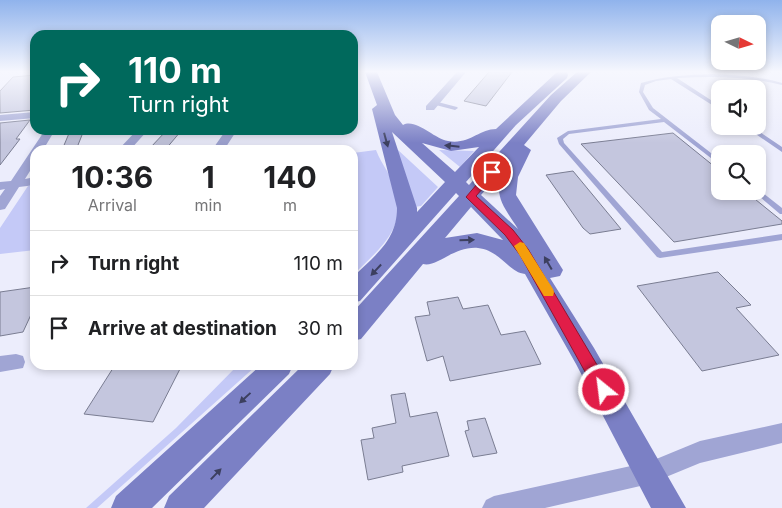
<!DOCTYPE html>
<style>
body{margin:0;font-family:Inter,sans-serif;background:#f6f6f6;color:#202124;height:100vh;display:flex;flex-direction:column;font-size:19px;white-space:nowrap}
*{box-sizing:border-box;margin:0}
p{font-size:16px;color:#757577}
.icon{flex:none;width:28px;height:28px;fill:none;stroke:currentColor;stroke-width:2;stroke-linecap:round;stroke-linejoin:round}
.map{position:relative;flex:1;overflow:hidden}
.details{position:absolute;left:30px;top:145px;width:328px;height:225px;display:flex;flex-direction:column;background:#fff;border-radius:15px;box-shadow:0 2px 8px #0003}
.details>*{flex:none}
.top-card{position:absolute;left:30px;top:30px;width:328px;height:105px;border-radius:15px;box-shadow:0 2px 8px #0003;background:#00695c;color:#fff;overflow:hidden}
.needle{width:32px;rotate:95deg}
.controls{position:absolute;left:711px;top:15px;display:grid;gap:10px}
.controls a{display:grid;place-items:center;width:55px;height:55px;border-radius:10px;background:#fff;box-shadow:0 2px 8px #0003;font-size:25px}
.pin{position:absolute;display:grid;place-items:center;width:42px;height:42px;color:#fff;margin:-21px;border:2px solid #fff;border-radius:50%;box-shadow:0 1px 5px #0007}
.me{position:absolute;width:55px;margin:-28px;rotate:331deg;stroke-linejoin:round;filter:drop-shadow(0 0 4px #0008)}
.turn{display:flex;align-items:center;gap:18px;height:105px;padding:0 15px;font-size:22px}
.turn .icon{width:65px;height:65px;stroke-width:2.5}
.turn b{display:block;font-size:35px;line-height:42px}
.eta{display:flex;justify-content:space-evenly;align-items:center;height:85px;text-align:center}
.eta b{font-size:30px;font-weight:700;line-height:35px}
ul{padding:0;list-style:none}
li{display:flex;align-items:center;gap:15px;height:65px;padding:0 15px;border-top:1px solid #e0e0e0}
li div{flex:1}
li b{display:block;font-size:19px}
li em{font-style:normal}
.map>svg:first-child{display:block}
.green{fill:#c4c9f7}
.building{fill:#c4c6de;stroke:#7a7d92}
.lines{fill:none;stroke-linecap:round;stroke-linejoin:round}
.service{fill:#a0a5d4;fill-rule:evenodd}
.minor{fill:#a0a5d4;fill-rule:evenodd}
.secondary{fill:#7b80c5;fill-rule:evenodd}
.oneway{fill:#3c3f5f}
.route{fill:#e11d48;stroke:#92132f}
.slow{fill:#f59e0b}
</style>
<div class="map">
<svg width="782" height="508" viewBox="0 0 782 508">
<rect width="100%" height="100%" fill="#ecedfc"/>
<path class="green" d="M376,150C379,158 383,164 387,171C414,221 387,242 353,275V153Z
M398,150L438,187L421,206L414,207L395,151Z
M439,150L474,151L460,167Z
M35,185V250L0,254V228L28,186Z
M238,365H257L97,508H86L176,428Z"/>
<path class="building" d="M489,72H512L486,106L464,101Z
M35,75V110L0,113V91L13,77Z
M30,120L16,139H20L0,165V123Z
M84,130L76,150H62L70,131Z
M166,131H181L165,150L150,148Z
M673,133L720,171V191H745L782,221V224L674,242L581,144Z
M573,171L621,229L590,234L583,228L546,175Z
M718,272L751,305L736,308L779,355L702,371L637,286Z
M35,287V306L23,332L0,336V292Z
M458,297L463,309L488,305L501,335L525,331L541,364L450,381L443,356L427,361L415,317L430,315L427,302Z
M115,365H182L153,422L84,414Z
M405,393L410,417L437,412L449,456L402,466L403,472L368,480L361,440L374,438L372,428L396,423L391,395Z
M485,418L497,453L473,457L465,431L469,430L467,421Z"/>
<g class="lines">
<path class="service" d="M712,74C736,75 759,76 782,83V85C748,76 712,76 677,78L720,106V110L671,79L656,81L645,85L643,92L653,108L720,160V165L664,122L569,134L563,139L564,143L662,252L782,234V240L660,258L657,257L559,144L557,138L568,131L661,119L649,110L639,92L641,83C664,76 688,75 712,74Z
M434,101L457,107L458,108L455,110L432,104V102Z
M744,126H751L782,147V152Z
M758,189L782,208V214H780L753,191H758Z"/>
<path class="minor" d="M457,72H466L434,110H426V106Z
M35,112V118L0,121V115Z
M45,130H55L43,150H35V163L25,179L35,177V185L19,187L5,209L0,210V196L5,189L0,190V182L11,181Z
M137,130H148L130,150H118Z
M226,130H237L224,150H212Z
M16,354L23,356L25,362L23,368L0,372V356Z
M782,423V443L700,463L649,484L545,508H482L486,500L494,496L649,462L700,441Z"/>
<path class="secondary" d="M365,72H377L395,115L403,125C416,118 434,139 448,141C469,145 479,129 496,129L557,72H567L568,75L567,78L516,125L466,182L469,185L551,95L577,72H591L561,101L524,145L531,150L518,177L516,195L563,270L560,276L550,278L594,348L686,508H651L576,364L525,274C509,273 500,250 478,248C454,246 436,268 423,264L361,339L352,341V313L459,196L456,193L360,301L352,303V278C374,256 397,241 397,208L372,109L377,105ZM392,132L445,182L417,212V208ZM422,143L451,151L479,147L455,172ZM503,170C492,196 505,208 518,229L481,195ZM471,207L503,240L477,233L445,238Z
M261,365H293L289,374L152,508H111L116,496Z
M303,365H334L330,374L204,508H164L169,496Z"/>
</g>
<defs><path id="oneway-solid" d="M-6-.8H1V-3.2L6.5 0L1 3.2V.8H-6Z" transform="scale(1.25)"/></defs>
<g class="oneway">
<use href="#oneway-solid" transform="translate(386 140) rotate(75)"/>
<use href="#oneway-solid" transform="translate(452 146) rotate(-174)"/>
<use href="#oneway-solid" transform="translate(467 240) rotate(-2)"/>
<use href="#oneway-solid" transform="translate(548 263) rotate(-120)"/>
<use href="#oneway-solid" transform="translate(376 270) rotate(133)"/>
<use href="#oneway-solid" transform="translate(245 398) rotate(137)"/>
<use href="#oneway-solid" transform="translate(216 474) rotate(-46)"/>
</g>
<linearGradient id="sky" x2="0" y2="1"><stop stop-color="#90b3ec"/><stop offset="0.5" stop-color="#f6f7fe"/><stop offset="1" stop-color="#f6f7fe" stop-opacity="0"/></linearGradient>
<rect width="782" height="143" fill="url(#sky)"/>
<path class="route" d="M489,170L497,172L476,196L513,230L528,249L609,385L611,390L609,395L604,397L598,395L520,255L505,235L466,197Z"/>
<path class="slow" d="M520,242L524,243L553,289L554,292L553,296H544L514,246Z"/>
</svg>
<div class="controls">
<a><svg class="needle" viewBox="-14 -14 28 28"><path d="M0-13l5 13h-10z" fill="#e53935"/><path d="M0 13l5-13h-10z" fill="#757577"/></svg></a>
<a><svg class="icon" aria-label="sound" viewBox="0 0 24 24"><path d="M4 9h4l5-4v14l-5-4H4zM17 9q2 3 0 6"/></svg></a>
<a><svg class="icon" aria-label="search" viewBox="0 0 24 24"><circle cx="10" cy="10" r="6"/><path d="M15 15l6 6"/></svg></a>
</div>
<div class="pin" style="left:492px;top:172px;background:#d93025"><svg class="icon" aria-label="arrive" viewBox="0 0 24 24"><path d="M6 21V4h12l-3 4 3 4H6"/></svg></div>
<svg class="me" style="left:604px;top:390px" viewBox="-20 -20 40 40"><circle r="17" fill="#e11d48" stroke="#fff" stroke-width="3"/><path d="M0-11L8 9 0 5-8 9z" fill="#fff"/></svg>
<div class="top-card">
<div class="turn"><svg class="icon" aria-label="right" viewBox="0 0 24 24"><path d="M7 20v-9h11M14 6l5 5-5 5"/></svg><div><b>110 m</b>Turn right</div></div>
</div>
<section class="details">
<div class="eta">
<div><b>10:36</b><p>Arrival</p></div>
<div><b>1</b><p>min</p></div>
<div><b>140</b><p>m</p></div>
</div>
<ul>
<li><svg class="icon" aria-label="right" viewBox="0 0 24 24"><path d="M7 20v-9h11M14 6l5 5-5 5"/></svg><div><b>Turn right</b></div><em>110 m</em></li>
<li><svg class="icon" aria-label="arrive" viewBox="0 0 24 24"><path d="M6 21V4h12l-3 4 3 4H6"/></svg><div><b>Arrive at destination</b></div><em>30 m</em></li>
</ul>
</section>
</div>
